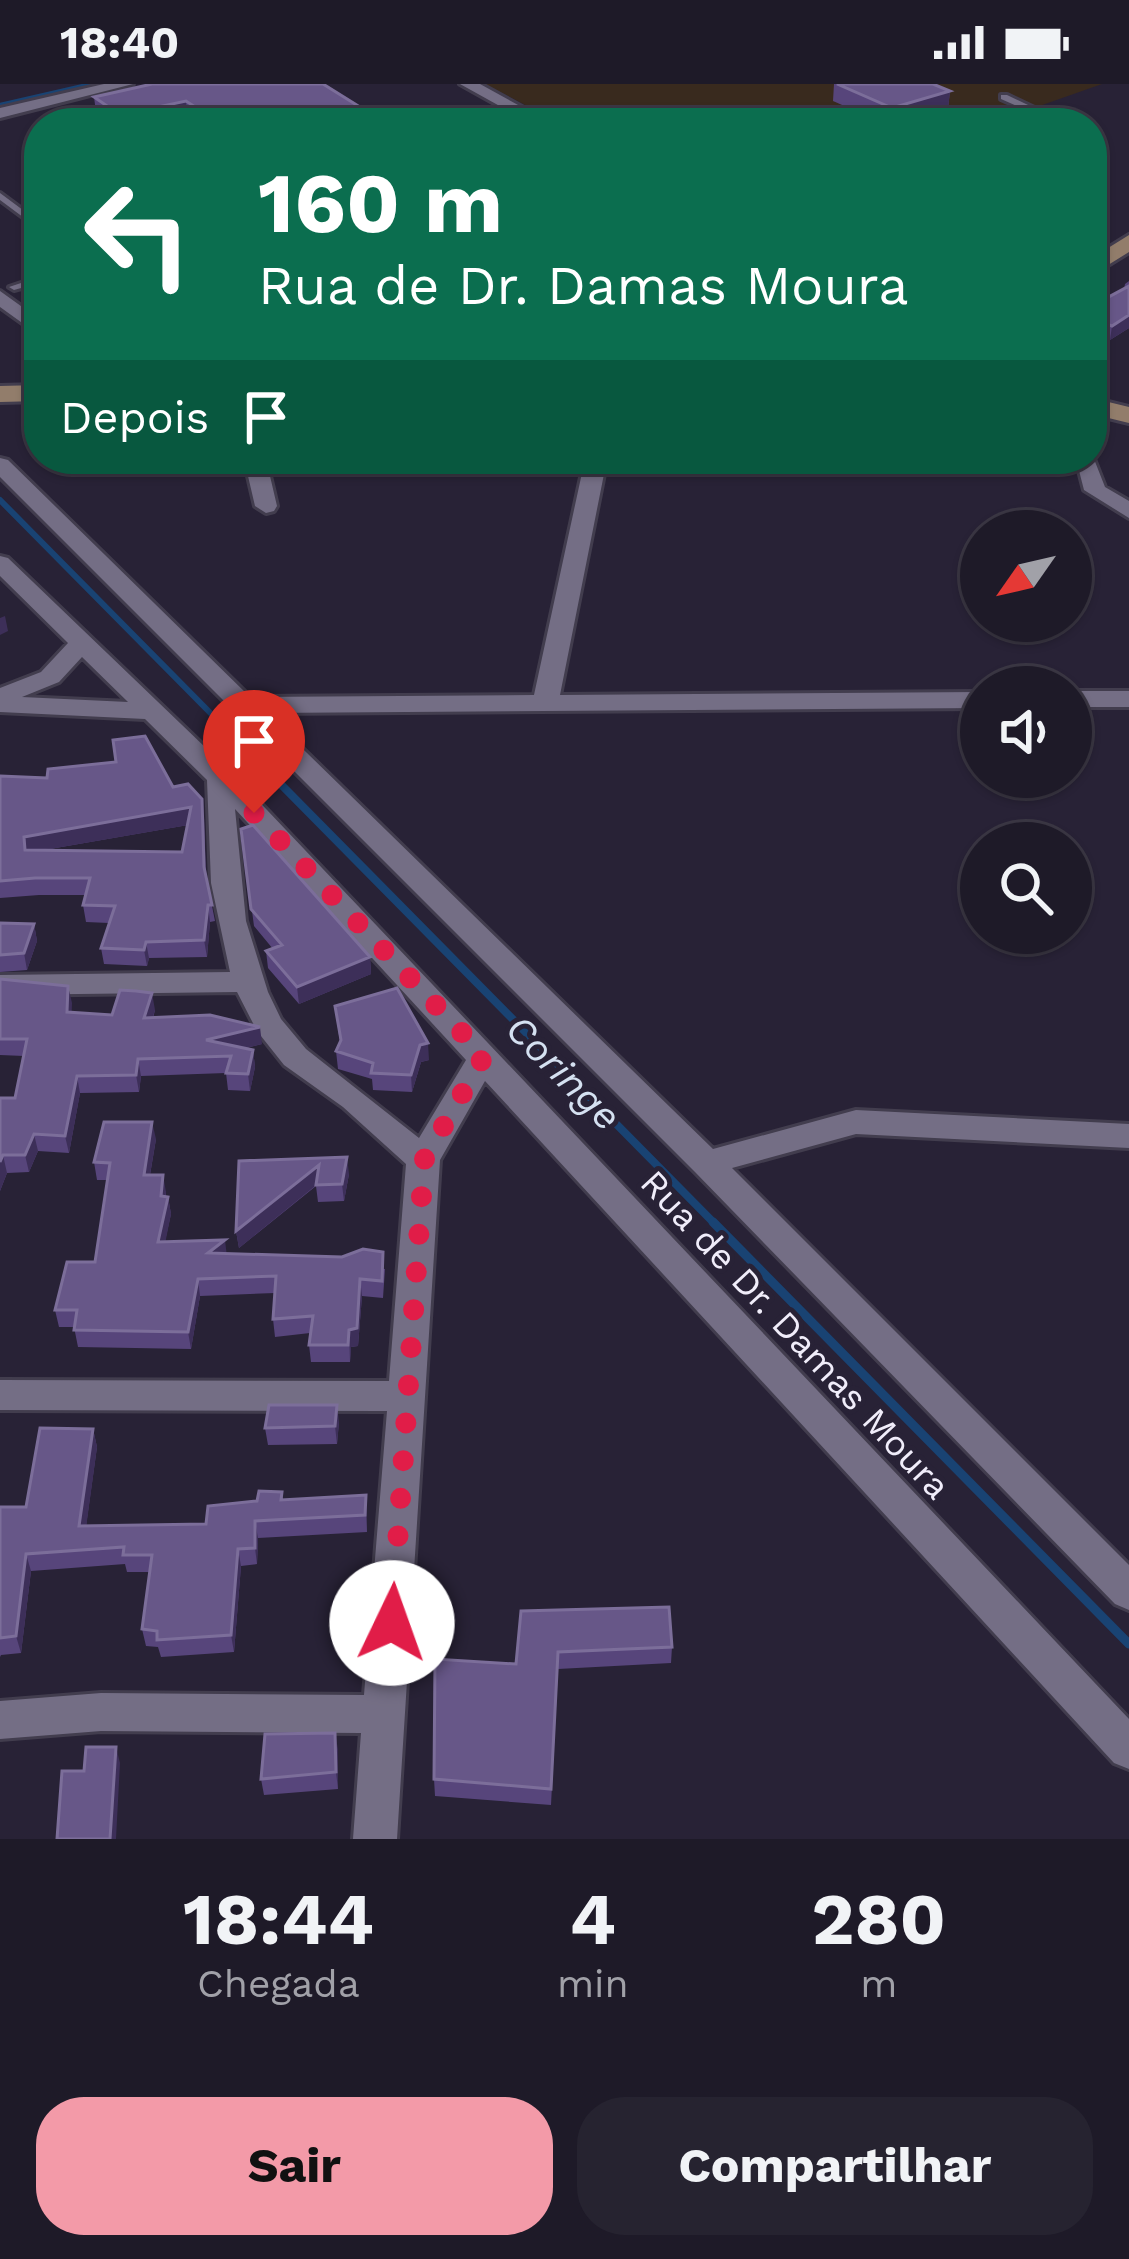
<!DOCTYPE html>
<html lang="pt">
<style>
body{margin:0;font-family:"Work Sans",sans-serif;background:#262330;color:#f1f3f6;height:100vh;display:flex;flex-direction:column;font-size:45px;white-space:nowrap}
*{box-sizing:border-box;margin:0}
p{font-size:39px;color:#a1a1a8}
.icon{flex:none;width:66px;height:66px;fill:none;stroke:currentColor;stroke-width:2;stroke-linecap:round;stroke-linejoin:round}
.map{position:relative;height:1755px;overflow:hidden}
.details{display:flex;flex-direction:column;background:#1e1a28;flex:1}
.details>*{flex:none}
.top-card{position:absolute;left:24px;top:24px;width:1083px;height:366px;border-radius:48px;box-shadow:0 3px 9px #0004,0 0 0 3px #3c3845;background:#0b6e4f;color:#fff;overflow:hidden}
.needle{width:78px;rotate:236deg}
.controls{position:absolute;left:960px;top:426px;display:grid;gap:24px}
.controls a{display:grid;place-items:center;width:132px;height:132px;border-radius:50%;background:#1e1a28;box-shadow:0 3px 9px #0004,0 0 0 3px #3c3845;font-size:60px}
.pin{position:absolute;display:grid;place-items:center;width:102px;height:102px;color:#fff;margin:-123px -51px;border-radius:50% 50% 50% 0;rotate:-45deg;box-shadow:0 0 12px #0007}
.pin .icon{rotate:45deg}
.me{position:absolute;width:132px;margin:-66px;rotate:3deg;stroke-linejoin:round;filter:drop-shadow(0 0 9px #0008)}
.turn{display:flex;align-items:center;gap:42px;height:252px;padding:0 36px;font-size:54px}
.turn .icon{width:156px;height:156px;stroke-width:2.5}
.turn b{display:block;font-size:84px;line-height:102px}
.then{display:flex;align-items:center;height:114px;padding:0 36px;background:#0003;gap:24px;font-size:45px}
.eta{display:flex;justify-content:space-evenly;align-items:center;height:204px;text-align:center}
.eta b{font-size:72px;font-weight:700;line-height:84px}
.action{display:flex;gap:24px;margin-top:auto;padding:24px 36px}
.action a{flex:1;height:138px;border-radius:48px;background:#f39aa8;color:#111;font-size:48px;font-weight:700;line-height:138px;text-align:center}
.action a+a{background:#262330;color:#f1f3f6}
.status{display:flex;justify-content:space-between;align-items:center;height:84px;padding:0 60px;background:#1e1a28;direction:ltr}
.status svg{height:33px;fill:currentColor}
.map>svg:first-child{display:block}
.education{fill:#392a1e}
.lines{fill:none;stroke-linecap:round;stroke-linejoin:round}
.stream-far3{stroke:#194373;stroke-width:4.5}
.stream-far2{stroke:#194373;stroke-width:6}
.stream-far1{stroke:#194373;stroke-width:8}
.stream{stroke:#194373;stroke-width:9}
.lane-casing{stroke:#423d4e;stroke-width:6}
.street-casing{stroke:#423d4e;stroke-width:6}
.secondary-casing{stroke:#423d4e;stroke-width:6}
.lane{fill:#746e85;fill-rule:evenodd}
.street{fill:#746e85;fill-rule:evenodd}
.secondary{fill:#927d6b;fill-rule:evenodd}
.wall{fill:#57457b;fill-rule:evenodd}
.shaded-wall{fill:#3d2f59}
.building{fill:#675788;stroke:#7c6e9a;stroke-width:3;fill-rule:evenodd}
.route{stroke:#e11d48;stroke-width:21;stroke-dasharray:0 37.8}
.labels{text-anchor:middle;stroke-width:10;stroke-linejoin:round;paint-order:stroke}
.street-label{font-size:36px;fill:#f0edfa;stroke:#282236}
.water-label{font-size:39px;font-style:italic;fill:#d5e1f1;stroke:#282236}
</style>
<div class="status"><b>18:40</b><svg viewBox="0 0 49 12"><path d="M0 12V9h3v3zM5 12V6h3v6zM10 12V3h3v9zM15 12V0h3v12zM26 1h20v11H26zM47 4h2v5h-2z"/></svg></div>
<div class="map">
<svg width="1129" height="1755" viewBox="0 0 1129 1755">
<rect width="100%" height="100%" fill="#282236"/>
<path class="education" d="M485,0H1102L991,39H560Z"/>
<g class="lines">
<path class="stream-far3" d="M0,21L92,0"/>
<path class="stream-far2" d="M0,416L244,663"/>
<path class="stream-far1" d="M241,660L716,1141"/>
<path class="stream" d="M713,1138L1129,1560"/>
<g class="lane-casing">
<path id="lane" d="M1001,11H1007L1066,39H1055L1001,15Z
M0,109L39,138V145L0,116Z
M39,193V199L14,206L9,203Z"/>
</g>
<g class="street-casing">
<path id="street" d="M104,0H133L0,34V24Z
M460,0H480L551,39H530Z
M0,207L39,235V251L0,223Z
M1092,370L1105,403L1129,417V434L1084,406L1076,375H1092Z
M0,374L8,376L250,613L534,611L585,375H607L560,611L981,608V624L266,629L713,1065L856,1026L1129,1040V1064L856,1050L732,1084L1129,1481V1526L1115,1520L695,1088L0,393Z
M244,375H266L277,422L274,427L266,429L255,422Z
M0,472L8,474L231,688L1129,1635V1685L1114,1679L485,997L440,1076L397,1755H353L361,1649L101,1647L0,1655V1617L101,1609L364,1611L387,1327L0,1326V1296L389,1297L406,1080L343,1023L284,981L257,947L237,908L0,911V891L230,888L211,799L207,696L145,635L0,628V604L41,588L68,559L0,492ZM82,573L128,618L22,613L59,598ZM235,725L466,976L419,1054L306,965L281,935L268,908L246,837Z
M1071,607H1129V623H1071Z"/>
</g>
<g class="secondary-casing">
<path id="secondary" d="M1129,151V168L1092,191V174Z
M39,301V317L0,318V302Z
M1092,314L1129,323V339L1092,330Z"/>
</g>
<use href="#lane" class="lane"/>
<use href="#street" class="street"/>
<use href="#secondary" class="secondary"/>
</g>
<path class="wall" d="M152,0L384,38V39H101L97,36L94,13Z
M834,0H933L950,7L948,25L900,39H883L833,17Z
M1129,197V244L1110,256L1097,251L1102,267L1100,281H1092V222L1124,205L1125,200Z
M0,692L173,703L204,732L206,792L215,837L210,838L207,873L149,874L147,882L104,880L101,864L109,839L86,838L83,821L85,811H39L0,814ZM188,741L182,768L44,766Z
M241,745L370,873L371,890L299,920L268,884L266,867L273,865L254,842Z
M0,839L34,840L37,857L27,886L0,888Z
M0,895L68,902L71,928L112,931L155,926L153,934L262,960L246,964L253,966L255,983L250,1007L228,1006L226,989L141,992L139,1008L80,1009L69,1069L38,1067L29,1088L7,1089L0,1107V1014H15L24,972L0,971Z
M335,922L429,976L421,978L412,1008L373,1006L372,995L338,985L336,967L340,959Z
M156,1055L150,1091L166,1108V1113H168L171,1130L165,1157L227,1170L385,1185L383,1214L362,1212L358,1262L351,1263L350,1278H311L309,1261L310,1249L275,1253L273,1235L275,1209L200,1212L191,1265L78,1263L74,1243H59L55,1226L95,1178L107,1096H97L94,1078Z
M239,1077L349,1090L344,1117L318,1118L316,1102L239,1164L236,1147Z
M339,1338L337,1360L268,1361L265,1344Z
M93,1345L97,1363L86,1442L206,1440L282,1408L283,1416L366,1411L367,1448L258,1454L257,1480L241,1482L234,1568L161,1573L158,1563L146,1562L142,1545L149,1488H127L125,1480L31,1487L21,1569L1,1571L0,1573V1423H26Z
M521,1527L672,1563L671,1579L558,1585L551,1721L435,1712L434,1695L516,1580Z
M338,1665V1705L264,1711L261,1695Z"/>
<path class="shaded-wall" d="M950,7L948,25L900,39H890L892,24Z
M186,17L188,39H121L120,31Z
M1129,231V244L1110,256L1112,242Z
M5,532L8,547L0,551V534Z
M191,723L194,740L27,769L28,783L24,753Z
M208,821L210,838L207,873L204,856Z
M34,840L37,857L27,886L24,869Z
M146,858L149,874L147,882L144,866Z
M370,873L371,890L299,920L297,903Z
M68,902L72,919L71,945L67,928Z
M152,909L155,926L147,951L144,934Z
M260,943L262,960L208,973L206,956Z
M428,959L429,976L421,978L412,1008L411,991L420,961Z
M253,966L255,983L250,1007L248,990Z
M138,975L141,992L139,1008L136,991Z
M77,992L80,1009L69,1069L65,1052Z
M152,1038L156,1055L147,1108L144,1091Z
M34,1050L38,1067L29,1088L25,1071Z
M3,1071L7,1089L0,1107V1078Z
M347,1073L349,1090L344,1117L342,1100Z
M319,1081L320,1098L239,1164L236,1147Z
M163,1091L166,1108L164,1129L168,1113L171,1130L162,1175L158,1158Z
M225,1156L227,1173L208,1169Z
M198,1195L200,1212L191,1265L188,1248Z
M360,1195L362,1212L358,1262L351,1263L350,1278L349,1246Z
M337,1321L339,1338L337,1360L335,1342Z
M93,1345L97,1363L84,1459L79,1442Z
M255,1437L258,1454L257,1480L255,1464Z
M238,1465L241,1482L234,1568L231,1551Z
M26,1470L31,1487L21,1569L16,1552Z
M335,1649L338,1665V1705L336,1688Z
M116,1663L120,1679L116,1755H110Z"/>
<path class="building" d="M152,0H323L384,38L220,39L186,17L120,31L94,13Z
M837,0H933L950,7L892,24Z
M1129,202V231L1112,242L1092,235V222Z
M1092,237L1102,267H1092Z
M145,652L173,703L188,700L202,715L204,783L212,821H208L204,856L146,858L144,866L101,864L115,822L83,821L90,794H35L0,797V692L47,694L48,685L116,678L113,656ZM191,723L182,768L25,766L24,753Z
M253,741L370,873L297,903L266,867L282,861L251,825L241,745Z
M0,839L34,840L24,869L0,871Z
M0,895L68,902L67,928L112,931L120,906L136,907L152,909L144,934L210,931L260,943L206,956L253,966L248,990L226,989L231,972L138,975L136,991L77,992L65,1052L34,1050L25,1071H3L0,1078V1014H15L27,955H0Z
M397,904L428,959L420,961L411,991L371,989L373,979L336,967L341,956L335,922Z
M104,1038H152L144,1091H163L161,1112L168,1113L158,1158L225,1156L208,1169L342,1173L363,1165L383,1168L382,1197L360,1195L357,1244L349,1246L348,1261H309L313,1232L273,1235L276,1192L198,1195L188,1248L74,1246L77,1226H55L67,1178H95L110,1079L94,1078Z
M347,1073L342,1100L316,1101L319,1081L236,1147L239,1077Z
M269,1321H337L335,1342L265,1344Z
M40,1344L93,1345L79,1442L206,1440L208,1422L257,1417L259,1407L282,1408L281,1416L366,1411L365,1431L255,1437V1464L238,1465L231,1551L157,1556V1547L142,1545L152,1471H123L124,1463L26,1470L16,1552L0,1554V1423H26Z
M669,1523L672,1563L558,1568L551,1705L434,1695L435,1575L516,1580L521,1527Z
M335,1649L336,1688L261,1695L265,1650Z
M86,1663H116L110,1755H57L62,1687H84Z"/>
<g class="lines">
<path class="route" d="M254,729L484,972L424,1076L392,1539"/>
</g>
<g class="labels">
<g class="street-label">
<text transform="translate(796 1250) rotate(47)" y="13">Rua de Dr. Damas Moura</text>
</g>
<g class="water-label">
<text transform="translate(564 988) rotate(45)" y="14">Coringe</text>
</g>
</g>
</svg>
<div class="controls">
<a><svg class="needle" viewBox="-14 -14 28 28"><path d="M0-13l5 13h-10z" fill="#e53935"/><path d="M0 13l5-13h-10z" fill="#a1a1a8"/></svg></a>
<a><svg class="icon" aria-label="sound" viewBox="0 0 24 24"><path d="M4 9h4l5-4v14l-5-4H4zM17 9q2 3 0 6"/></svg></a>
<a><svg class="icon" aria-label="search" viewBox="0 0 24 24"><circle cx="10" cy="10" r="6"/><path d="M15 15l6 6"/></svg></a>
</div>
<div class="pin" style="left:254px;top:729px;background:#d93025"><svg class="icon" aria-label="arrive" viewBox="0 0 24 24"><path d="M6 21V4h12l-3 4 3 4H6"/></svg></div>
<svg class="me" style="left:392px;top:1539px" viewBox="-20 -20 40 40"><circle r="19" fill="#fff"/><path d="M0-13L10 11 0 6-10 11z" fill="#e11d48"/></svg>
<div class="top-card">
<div class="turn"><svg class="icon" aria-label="left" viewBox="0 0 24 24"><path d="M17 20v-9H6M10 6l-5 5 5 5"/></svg><div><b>160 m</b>Rua de Dr. Damas Moura</div></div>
<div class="then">Depois<svg class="icon" aria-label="arrive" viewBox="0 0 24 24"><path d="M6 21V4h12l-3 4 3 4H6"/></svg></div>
</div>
</div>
<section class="details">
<div class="eta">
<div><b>18:44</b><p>Chegada</p></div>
<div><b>4</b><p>min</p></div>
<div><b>280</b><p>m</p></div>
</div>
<div class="action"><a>Sair</a><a>Compartilhar</a></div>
</section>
